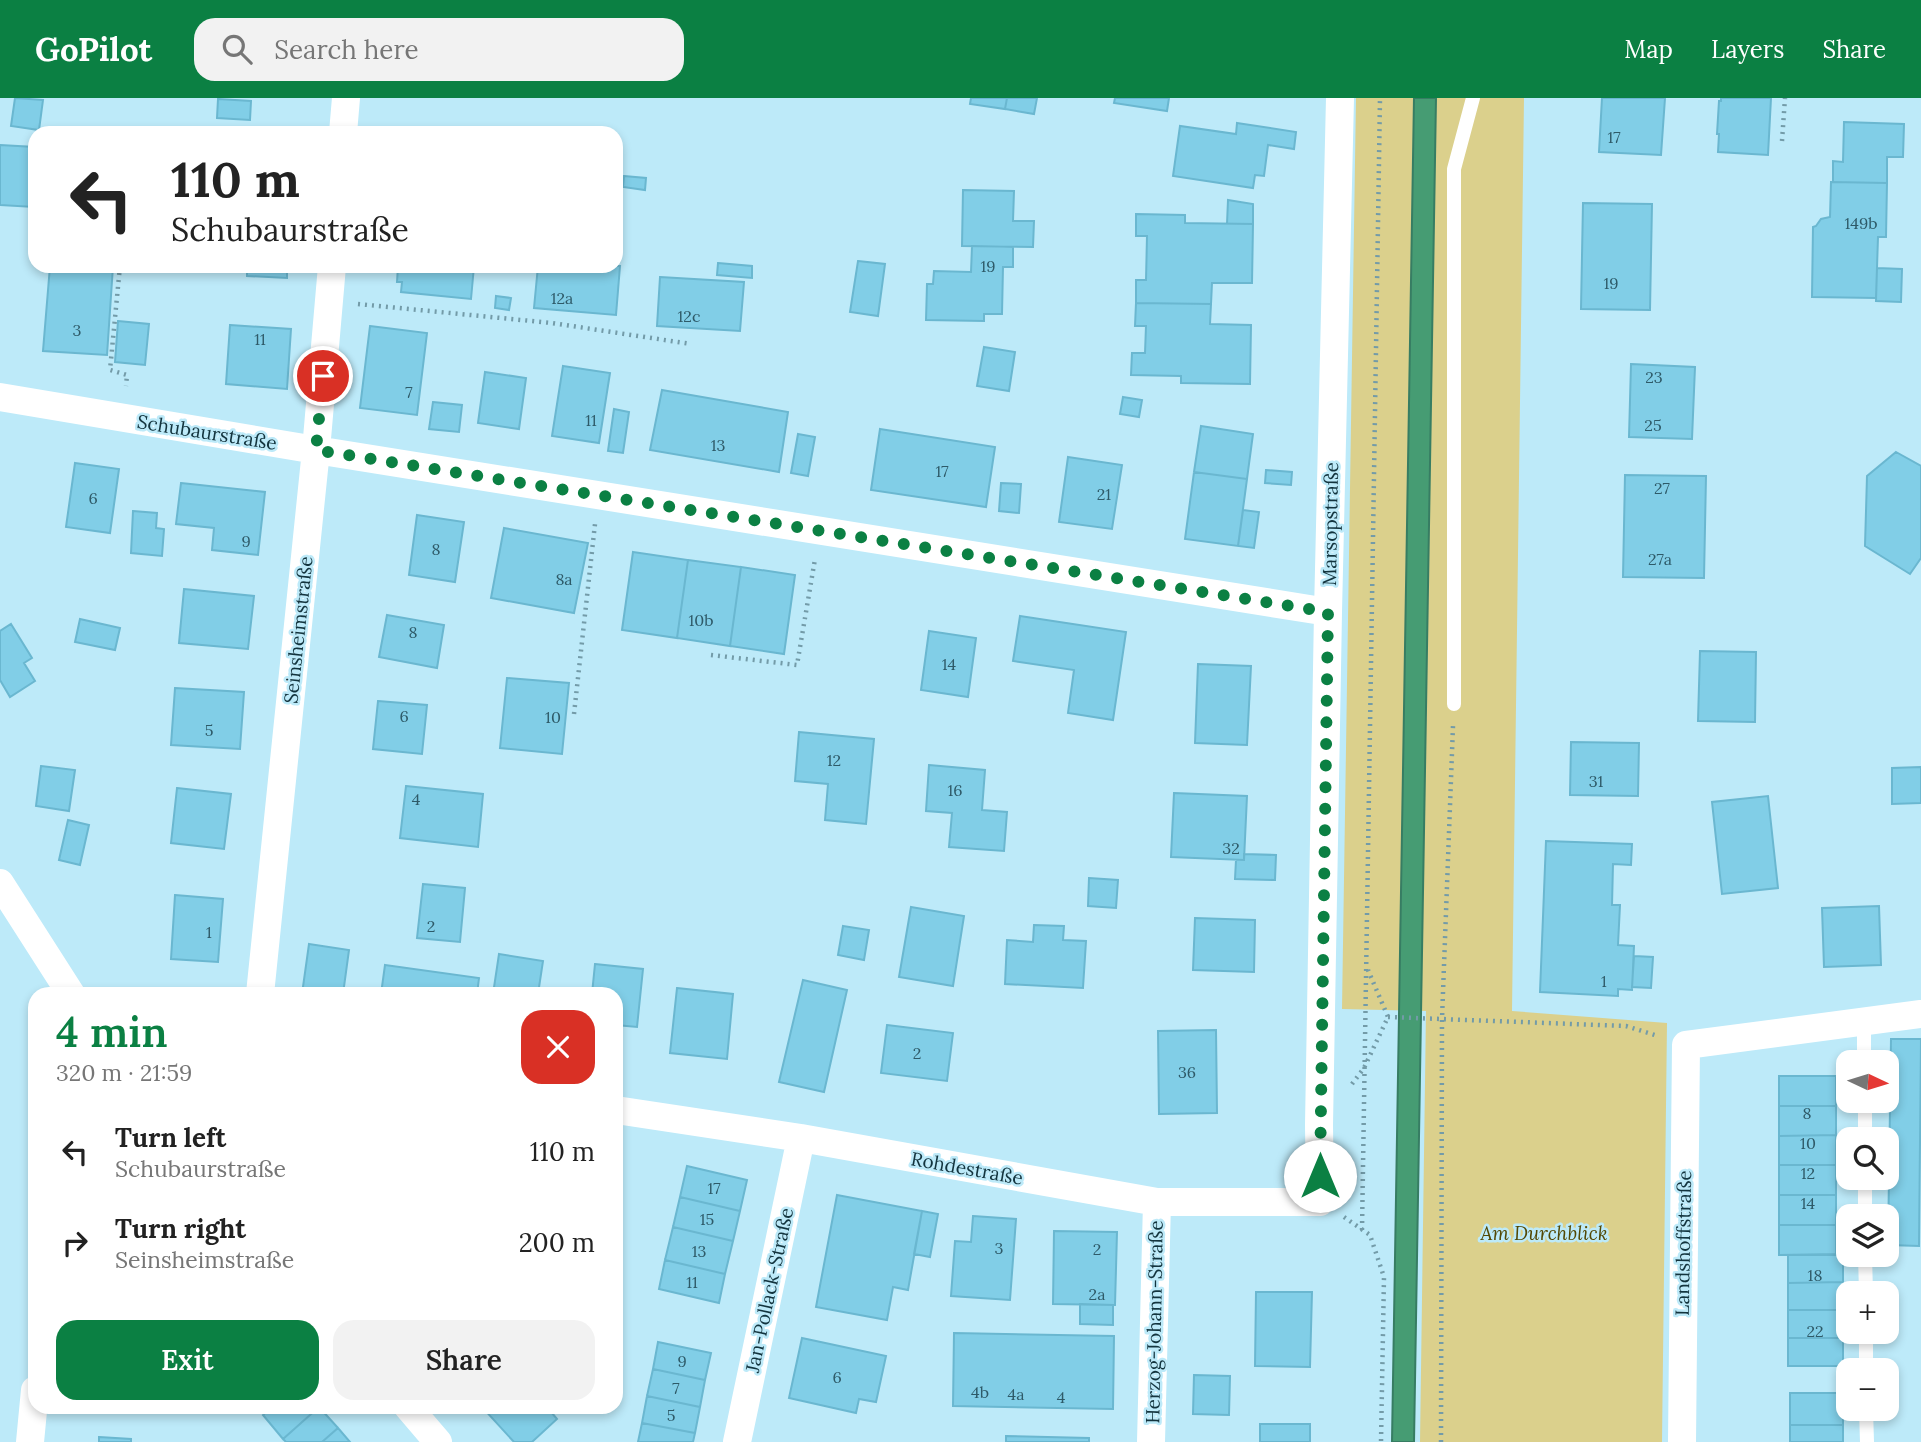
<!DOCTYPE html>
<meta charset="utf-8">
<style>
body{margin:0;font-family:Lora,serif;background:#f2f2f2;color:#222;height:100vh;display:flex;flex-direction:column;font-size:26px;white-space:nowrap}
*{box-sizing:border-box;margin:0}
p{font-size:23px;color:#767676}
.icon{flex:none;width:38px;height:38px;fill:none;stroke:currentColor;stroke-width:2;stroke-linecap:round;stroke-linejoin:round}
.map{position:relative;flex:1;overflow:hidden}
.sheet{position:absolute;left:28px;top:889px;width:595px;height:427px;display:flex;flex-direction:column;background:#fff;border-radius:21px;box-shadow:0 4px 10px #0003}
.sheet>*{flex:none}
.banner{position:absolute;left:28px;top:28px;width:595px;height:147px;border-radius:21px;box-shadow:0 4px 10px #0003;background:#fff;color:#222;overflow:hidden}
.needle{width:46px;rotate:94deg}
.tools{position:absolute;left:1836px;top:952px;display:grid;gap:14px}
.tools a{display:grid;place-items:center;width:63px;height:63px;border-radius:14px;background:#fff;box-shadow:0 4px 10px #0003;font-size:35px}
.pin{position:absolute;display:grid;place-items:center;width:60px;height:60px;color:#fff;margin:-30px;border:4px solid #fff;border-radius:50%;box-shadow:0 2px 7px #0007}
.me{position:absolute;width:77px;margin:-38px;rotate:0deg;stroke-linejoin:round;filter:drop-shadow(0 0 5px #0008)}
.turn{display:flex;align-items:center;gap:24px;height:147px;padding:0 28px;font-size:32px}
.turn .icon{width:91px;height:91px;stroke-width:2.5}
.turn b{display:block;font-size:49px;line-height:60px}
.round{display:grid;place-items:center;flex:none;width:74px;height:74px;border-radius:21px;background:#f2f2f2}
.summary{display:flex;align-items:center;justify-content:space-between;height:119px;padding:0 28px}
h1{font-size:42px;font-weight:600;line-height:52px;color:#0b8043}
.button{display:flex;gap:14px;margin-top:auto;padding:14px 28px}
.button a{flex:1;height:80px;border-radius:21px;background:#0b8043;color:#fff;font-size:28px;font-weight:600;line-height:80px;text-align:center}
.button a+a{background:#f2f2f2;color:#222}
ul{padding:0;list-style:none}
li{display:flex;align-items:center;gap:21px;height:91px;padding:0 28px}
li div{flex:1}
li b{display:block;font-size:26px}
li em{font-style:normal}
header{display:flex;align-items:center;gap:42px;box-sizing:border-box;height:98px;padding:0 35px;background:#0b8043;color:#fff}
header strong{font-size:33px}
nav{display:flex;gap:38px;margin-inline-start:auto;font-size:24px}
.search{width:490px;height:63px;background:#f2f2f2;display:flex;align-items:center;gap:18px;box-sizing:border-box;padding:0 24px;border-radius:21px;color:#767676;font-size:26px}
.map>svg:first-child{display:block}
.green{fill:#dbd08c}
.water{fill:#469c73;stroke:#377d63;stroke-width:2}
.building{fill:#81cee7;stroke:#6ab7d0;stroke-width:2}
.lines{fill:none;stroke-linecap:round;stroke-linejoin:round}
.path{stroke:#739ba8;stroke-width:4.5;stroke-dasharray:2 5;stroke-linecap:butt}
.lane{stroke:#fff;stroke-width:14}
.street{stroke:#fff;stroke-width:28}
.route{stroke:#0b8043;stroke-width:12;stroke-dasharray:0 21.6}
.labels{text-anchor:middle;stroke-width:5;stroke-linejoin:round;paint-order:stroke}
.number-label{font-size:16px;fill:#2e5a68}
.street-label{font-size:19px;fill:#13343e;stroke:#bdeaf9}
.park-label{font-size:19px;font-style:italic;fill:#524804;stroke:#bdeaf9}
</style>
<header>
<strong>GoPilot</strong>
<div class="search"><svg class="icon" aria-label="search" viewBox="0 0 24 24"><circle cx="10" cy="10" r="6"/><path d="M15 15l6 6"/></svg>Search here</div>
<nav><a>Map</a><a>Layers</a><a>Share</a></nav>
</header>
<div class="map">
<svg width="1921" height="1344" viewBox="0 0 1921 1344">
<rect width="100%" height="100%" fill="#bdeaf9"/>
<path class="green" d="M1356,0H1524L1512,913L1667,925L1662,1344H1420L1426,913L1342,911Z"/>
<path class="water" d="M1414,0H1436L1414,1344H1392Z"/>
<path class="building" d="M15,0L43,2L39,32L11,28Z
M971,0H1007L1005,11L970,6Z
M1007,0H1037L1034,16L1005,11Z
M1115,0H1169L1167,13L1114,5Z
M1602,0H1665L1661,57L1599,54Z
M1721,0H1771L1768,57L1718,54L1719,36H1717L1719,3H1721Z
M218,1L251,3L250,22L217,20Z
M1844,24L1904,26L1903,59H1887V85L1833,84V63L1843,64Z
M1237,25L1296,34L1294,51L1268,47L1264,78L1255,77L1253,90L1173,78L1180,28L1236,36Z
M439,29L492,32L491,35H439Z
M0,47L35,49L34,109L0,107Z
M624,78L646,80L645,92L623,89Z
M1831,84L1887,85L1886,139H1878L1876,200L1812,199L1813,129L1816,128L1821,121L1830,119Z
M963,92L1014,93L1013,123H1034L1033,149L962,148Z
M1228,102L1253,106V126H1227Z
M1583,105L1652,106L1650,212L1581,211Z
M1136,116L1185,117V125L1253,126L1252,185H1212L1211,206L1136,205V182H1146L1147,138H1136Z
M972,148L1013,149V169H1003L1002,216H984V223L926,222L927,186H933L934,173L971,174Z
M858,163L885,166L878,218L850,214Z
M718,165L752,168V180L717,177Z
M50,168H113L107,257L43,253Z
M247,168H287V180L247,178Z
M398,168H474L471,201L401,194L402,184H397Z
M538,168H620L616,217L534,210Z
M1877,170L1902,171L1901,204L1876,203Z
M660,179L744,184L740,233L657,228Z
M496,198L511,200L509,212L495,210Z
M1136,205L1211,206L1210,226L1251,227L1250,286L1181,285V278L1131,277L1132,255H1145L1146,228H1135Z
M118,223L149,226L145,267L115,264Z
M230,227L291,231L287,291L226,286Z
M370,228L427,235L417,317L360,310Z
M984,249L1015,254L1009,293L977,288Z
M1631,266L1695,269L1692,341L1629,339Z
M563,268L610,275L599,345L552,338Z
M485,274L526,280L519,331L478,325Z
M662,292L788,314L779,374L650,352Z
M1123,299L1142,302L1139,319L1120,316Z
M433,304L462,307L459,334L429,331Z
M614,311L629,314L623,355L608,353Z
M1201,328L1253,336L1247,381L1194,374Z
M880,331L995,349L986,409L871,392Z
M798,336L815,339L808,378L791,375Z
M1896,354L1921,368V460L1910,476L1865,448L1867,378Z
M1068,359L1122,367L1112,431L1059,424Z
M75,365L119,371L110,435L66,429Z
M1266,372L1292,374L1291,387L1265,385Z
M1194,374L1247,381L1238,448L1185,441Z
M1625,377L1706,378L1704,480L1623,479Z
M181,385L265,394L258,457L212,452L214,430L176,426Z
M1001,385L1021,386L1019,415L999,413Z
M1243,412L1259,414L1254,450L1238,448Z
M133,413L157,415L156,430L164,431L162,458L131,455Z
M417,417L464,424L455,484L409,477Z
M504,430L588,445L574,515L491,500Z
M633,454L688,462L677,540L622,532Z
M688,462L741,469L730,548L677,540Z
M741,469L795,477L784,556L730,548Z
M184,491L254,498L248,551L179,545Z
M387,517L444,527L437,570L379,559Z
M1020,518L1126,534L1113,622L1068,615L1074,572L1013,563Z
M80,521L120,530L115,552L75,544Z
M11,526L32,560L24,565L35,583L10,599L0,582V533Z
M929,533L976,540L968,599L921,592Z
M1700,553L1756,554L1755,624L1698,623Z
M1198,566L1251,568L1247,647L1195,645Z
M507,580L569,585L562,656L500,650Z
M175,590L244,594L240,651L171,647Z
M378,603L427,607L422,656L373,651Z
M799,634L874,641L866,726L825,722L828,686L795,683Z
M1571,644L1639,645L1638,698L1570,697Z
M929,667L985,672L982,712L1007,714L1004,753L949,749L952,715L926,713Z
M41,668L75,672L69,713L36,708Z
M1921,669V705L1892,706V670Z
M406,688L483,696L478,749L400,740Z
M177,690L231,696L224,751L171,745Z
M1174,695L1247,698L1244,762L1171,759Z
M1768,698L1778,790L1722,796L1712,704Z
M68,722L89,727L80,767L59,762Z
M1546,743L1632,746L1631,767L1613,766L1612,807H1620L1618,847L1634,848L1632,892L1618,891V898L1540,894Z
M1244,756L1276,757L1275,782L1235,781L1236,762H1244Z
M1089,780L1118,782L1116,810L1088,808Z
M423,786L465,790L460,844L417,840Z
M175,797L223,801L218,864L171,861Z
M1879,808L1881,867L1824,869L1822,810Z
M911,809L964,818L953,888L899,879Z
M1195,820L1255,822L1254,874L1193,872Z
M1034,827L1064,828L1063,842L1086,843L1083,890L1005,886L1007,842L1033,844Z
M843,828L869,832L864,862L838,857Z
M309,846L349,852L343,896H302Z
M499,856L543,863L538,896H493Z
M1634,858L1653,859L1651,890L1632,889Z
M595,866L643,871L637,929L616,927V896H592Z
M385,867L479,880L477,896H381Z
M803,882L847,892L824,994L779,984Z
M677,890L733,896L727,961L670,955Z
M887,927L953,935L947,983L881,975Z
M1216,932L1217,1015L1159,1016L1158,933Z
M1891,941H1921L1919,1148L1888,1147Z
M1779,978H1836V1008H1779Z
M1779,1008H1836V1037L1779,1038Z
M1836,1037V1067H1779V1038Z
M1779,1067H1836V1097H1779Z
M687,1068L747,1082L740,1113L680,1099Z
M837,1097L922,1113L908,1192L893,1189L887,1222L816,1209Z
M1779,1097H1836V1127H1779Z
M680,1099L740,1113L733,1143L673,1129Z
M922,1113L938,1116L930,1159L914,1156Z
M973,1118L1016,1121L1010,1202L951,1198L955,1143L971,1144Z
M1779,1127H1836V1156L1779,1157Z
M673,1129L733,1143L725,1176L665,1162Z
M1054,1133L1117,1134L1115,1207L1053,1206Z
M1788,1157H1843V1184L1788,1185Z
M665,1162L725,1176L719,1205L659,1191Z
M1843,1184V1212H1788V1185Z
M1256,1194H1312L1310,1269L1255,1268Z
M1080,1206L1113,1207V1227L1080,1226Z
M1788,1212H1843V1240H1788Z
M954,1235L1114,1238L1113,1311L953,1308Z
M802,1240L886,1258L876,1304L859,1301L856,1315L789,1300Z
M1788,1240H1843V1268H1788Z
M658,1244L711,1255L705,1282L653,1271Z
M653,1271L705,1282L700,1309L647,1298Z
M1194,1277L1230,1278L1229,1317L1193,1316Z
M1790,1295H1843V1327H1790Z
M647,1298L700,1309L695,1335L642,1325Z
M272,1309H319L283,1341L263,1317Z
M319,1309L338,1330L322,1344H286L283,1341Z
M482,1309H547L557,1321L532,1344H514Z
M642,1325L695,1335L693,1344H638Z
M1260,1326H1310V1344H1260Z
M1790,1327H1843V1344H1790Z
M338,1330L350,1344H322Z
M1006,1338L1089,1340V1344H1006Z
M99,1339L131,1341V1344H99Z"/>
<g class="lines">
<path class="path" d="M1782,43L1785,0
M120,168L110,272L127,277L126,288
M358,206L552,225L691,246
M711,557L797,567L815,461
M574,616L595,426
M1388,919L1626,928L1658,938
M1352,986L1364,970L1388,919L1368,872
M1344,1119L1370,1137L1384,1179L1381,1344
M1362,1132L1380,0
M1441,1344L1442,921L1453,628"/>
<path class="lane" d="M1454,606V71L1473,0
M1864,923V964
M1865,1003V1041
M1865,1080V1118
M1865,1157L1866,1195
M1866,1234V1272
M1866,1311L1867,1344"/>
<path class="street" d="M343,35L346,0
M0,299L316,352L1328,514
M0,785L71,896
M260,896L316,352L332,168
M616,1012L801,1040L1157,1104H1320L1319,1027L1328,514L1340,0
M408,1309L438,1344
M30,1344L35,1292
M737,1344L801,1040
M1151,1344L1157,1104
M1682,1344L1686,947L1921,916"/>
</g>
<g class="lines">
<path class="route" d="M323,278L316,352L1328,514L1320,1078"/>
</g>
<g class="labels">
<g class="number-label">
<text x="1614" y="45">17</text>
<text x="1861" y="131">149b</text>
<text x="988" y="174">19</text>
<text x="1611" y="191">19</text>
<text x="562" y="206">12a</text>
<text x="689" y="224">12c</text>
<text x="77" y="238">3</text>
<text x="260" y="247">11</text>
<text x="1654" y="285">23</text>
<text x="409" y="300">7</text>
<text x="591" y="328">11</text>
<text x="1653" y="333">25</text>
<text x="718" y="353">13</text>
<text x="942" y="379">17</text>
<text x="1662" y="396">27</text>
<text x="1104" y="402">21</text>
<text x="93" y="406">6</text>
<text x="246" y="449">9</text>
<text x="436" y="457">8</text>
<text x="1660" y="467">27a</text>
<text x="564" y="487">8a</text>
<text x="701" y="528">10b</text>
<text x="413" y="540">8</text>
<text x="949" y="572">14</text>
<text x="404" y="624">6</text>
<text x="553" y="625">10</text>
<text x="209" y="638">5</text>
<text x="834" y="668">12</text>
<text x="1596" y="689">31</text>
<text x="955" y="698">16</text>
<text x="416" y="707">4</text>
<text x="1231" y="756">32</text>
<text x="431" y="834">2</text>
<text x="209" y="840">1</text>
<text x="1604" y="889">1</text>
<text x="917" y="961">2</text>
<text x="1187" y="980">36</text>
<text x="1807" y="1021">8</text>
<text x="1808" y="1051">10</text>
<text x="1808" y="1081">12</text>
<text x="714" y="1096">17</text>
<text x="1808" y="1111">14</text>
<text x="707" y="1127">15</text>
<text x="999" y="1156">3</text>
<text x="1097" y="1157">2</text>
<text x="699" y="1159">13</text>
<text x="1815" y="1183">18</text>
<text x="692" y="1190">11</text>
<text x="1097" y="1202">2a</text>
<text x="1815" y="1239">22</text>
<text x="682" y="1269">9</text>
<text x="837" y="1285">6</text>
<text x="676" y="1296">7</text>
<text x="980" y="1300">4b</text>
<text x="1016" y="1302">4a</text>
<text x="1061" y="1305">4</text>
<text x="671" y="1323">5</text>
</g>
<g class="street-label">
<text transform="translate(207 334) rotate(9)" y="7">Schubaurstraße</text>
<text transform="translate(1330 426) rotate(-89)" y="7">Marsopstraße</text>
<text transform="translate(298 532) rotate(-84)" y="7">Seinsheimstraße</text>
<text transform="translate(967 1070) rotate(10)" y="7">Rohdestraße</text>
<text transform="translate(1683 1145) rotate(-89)" y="7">Landshoffstraße</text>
<text transform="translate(769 1192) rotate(-78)" y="7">Jan-Pollack-Straße</text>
<text transform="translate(1154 1224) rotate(-89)" y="7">Herzog-Johann-Straße</text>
</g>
<g class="park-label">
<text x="1544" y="1142">Am Durchblick</text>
</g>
</g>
</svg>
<div class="tools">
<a><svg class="needle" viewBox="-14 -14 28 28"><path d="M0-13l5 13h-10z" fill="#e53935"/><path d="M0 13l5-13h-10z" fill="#767676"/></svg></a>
<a><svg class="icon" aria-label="search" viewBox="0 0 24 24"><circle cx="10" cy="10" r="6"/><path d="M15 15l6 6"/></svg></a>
<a><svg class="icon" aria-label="layers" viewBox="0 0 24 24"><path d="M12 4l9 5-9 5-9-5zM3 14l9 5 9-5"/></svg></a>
<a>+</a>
<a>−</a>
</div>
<div class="pin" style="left:323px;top:278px;background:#d93025"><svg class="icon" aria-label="arrive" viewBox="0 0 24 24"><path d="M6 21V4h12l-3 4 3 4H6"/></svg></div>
<svg class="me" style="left:1320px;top:1078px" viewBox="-20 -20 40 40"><circle r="19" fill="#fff"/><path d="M0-13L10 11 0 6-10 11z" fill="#0b8043"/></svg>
<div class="banner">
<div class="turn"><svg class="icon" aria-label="left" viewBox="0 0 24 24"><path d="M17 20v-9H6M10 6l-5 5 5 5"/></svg><div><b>110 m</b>Schubaurstraße</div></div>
</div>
<section class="sheet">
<div class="summary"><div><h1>4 min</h1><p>320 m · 21:59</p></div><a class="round" style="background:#d93025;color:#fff"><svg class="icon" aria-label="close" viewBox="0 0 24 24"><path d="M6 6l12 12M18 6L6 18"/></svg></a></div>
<ul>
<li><svg class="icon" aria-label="left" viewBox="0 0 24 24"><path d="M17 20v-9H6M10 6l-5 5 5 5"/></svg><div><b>Turn left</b><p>Schubaurstraße</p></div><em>110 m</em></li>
<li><svg class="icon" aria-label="right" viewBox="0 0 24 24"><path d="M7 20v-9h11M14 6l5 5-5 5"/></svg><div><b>Turn right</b><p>Seinsheimstraße</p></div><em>200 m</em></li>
</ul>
<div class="button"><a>Exit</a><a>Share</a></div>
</section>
</div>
